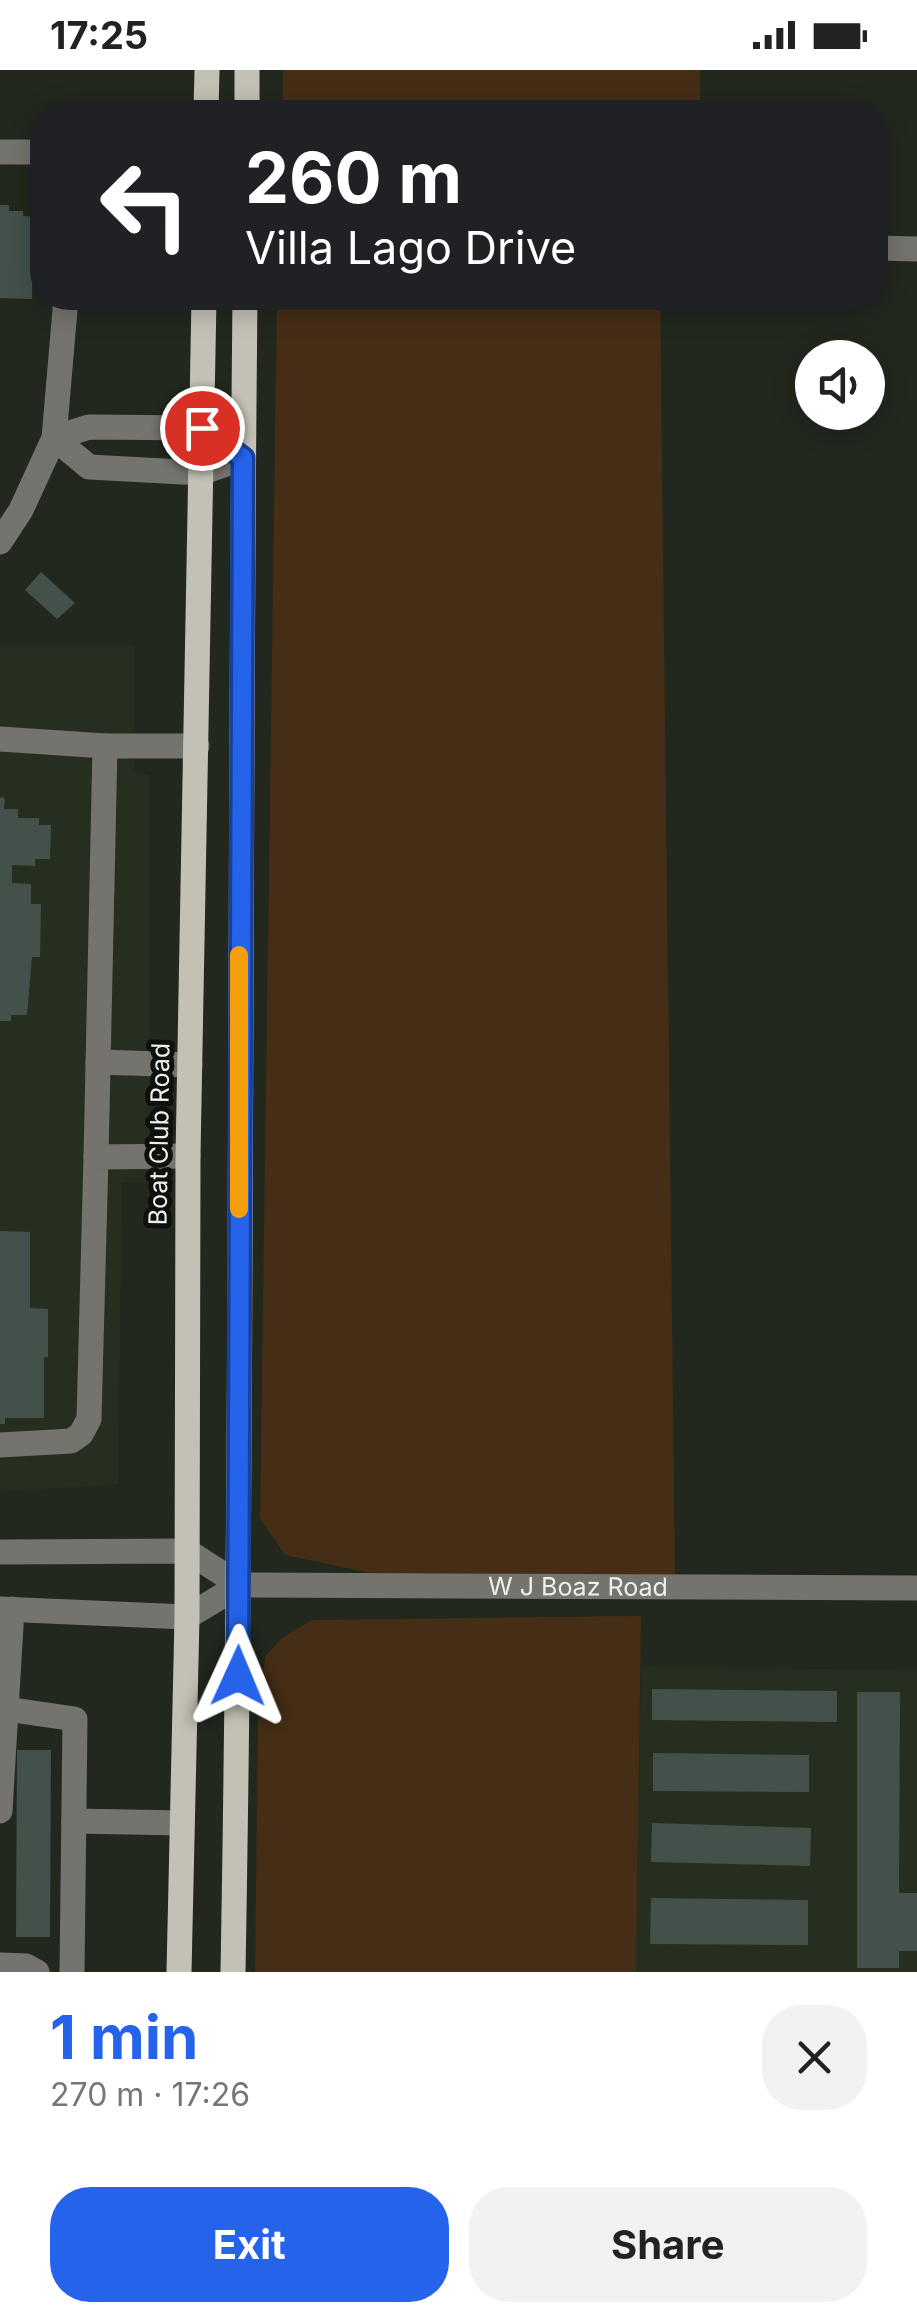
<!DOCTYPE html>
<meta charset="utf-8">
<style>
body{margin:0;font-family:Inter,sans-serif;background:#f2f2f2;color:#222;height:100vh;display:flex;flex-direction:column;font-size:38px;white-space:nowrap}
*{box-sizing:border-box;margin:0}
p{font-size:32px;color:#767676}
.icon{flex:none;width:55px;height:55px;fill:none;stroke:currentColor;stroke-width:2;stroke-linecap:round;stroke-linejoin:round}
.map{position:relative;height:1902px;overflow:hidden}
.details{display:flex;flex-direction:column;background:#fff;flex:1}
.details>*{flex:none}
.banner{position:absolute;left:30px;top:30px;width:858px;height:210px;border-radius:40px;box-shadow:0 5px 25px #0003;background:#202124;color:#fff;overflow:hidden}
.buttons{position:absolute;left:795px;top:270px;display:grid;gap:20px}
.buttons a{display:grid;place-items:center;width:90px;height:90px;border-radius:50%;background:#fff;box-shadow:0 5px 25px #0003;font-size:50px}
.pin{position:absolute;display:grid;place-items:center;width:85px;height:85px;color:#fff;margin:-42px;border:5px solid #fff;border-radius:50%;box-shadow:0 2px 10px #0007}
.me{position:absolute;width:110px;margin:-55px;rotate:1deg;stroke-linejoin:round;filter:drop-shadow(0 0 8px #0008)}
.turn{display:flex;align-items:center;gap:35px;height:210px;padding:0 50px;font-size:45px}
.turn .icon{width:130px;height:130px;stroke-width:2.5}
.turn b{display:block;font-size:70px;line-height:85px}
.round{display:grid;place-items:center;flex:none;width:105px;height:105px;border-radius:40px;background:#f2f2f2}
.overview{display:flex;align-items:center;justify-content:space-between;height:170px;padding:0 50px}
h1{font-size:60px;font-weight:700;line-height:75px;color:#2563eb}
.button{display:flex;gap:20px;margin-top:auto;padding:20px 50px}
.button a{flex:1;height:115px;border-radius:40px;background:#2563eb;color:#fff;font-size:40px;font-weight:700;line-height:115px;text-align:center}
.button a+a{background:#f2f2f2;color:#222}
.status{display:flex;justify-content:space-between;align-items:center;height:70px;padding:0 50px;background:#fff;direction:ltr}
.status svg{height:28px;fill:currentColor}
.map>svg:first-child{display:block}
.built{fill:#262f1f}
.green{fill:#462e16}
.building{fill:#44514b}
.lines{fill:none;stroke-linecap:round;stroke-linejoin:round}
.minor{stroke:#74736d;stroke-width:25}
.major{stroke:#c3c1b5;stroke-width:25}
.route-casing{stroke:#184099;stroke-width:25}
.route{stroke:#2563eb;stroke-width:18}
.slow{stroke:#f59e0b;stroke-width:18}
.labels{text-anchor:middle;stroke-width:10;stroke-linejoin:round;paint-order:stroke}
.street-label{font-size:25px;fill:#ecf0e9;stroke:#0d100c}
</style>
<div class="status"><b>17:25</b><svg viewBox="0 0 49 12"><path d="M0 12V9h3v3zM5 12V6h3v6zM10 12V3h3v9zM15 12V0h3v12zM26 1h20v11H26zM47 4h2v5h-2z"/></svg></div>
<div class="map">
<svg width="917" height="1902" viewBox="0 0 917 1902">
<rect width="100%" height="100%" fill="#22281e"/>
<path class="built" d="M0,576H134V704L149,705V1112H122L118,1414L0,1422Z
M641,1597L917,1600V1902H636Z"/>
<path class="green" d="M283,0H700V42H282Z
M277,228H660L675,1505L370,1503L285,1485L260,1448Z
M641,1546L636,1902H255L258,1653L265,1587L282,1568L312,1550Z"/>
<path class="building" d="M0,135H9V141H23V146L33,147L32,229L0,228Z
M41,502L75,533L57,549L25,520Z
M0,727L5,728L4,739H18V748H39V755H51L50,789H35V796L12,795V813L31,814V834H41L40,887H32L27,945H11V951H0Z
M0,1161L30,1162V1238L48,1239V1287H44V1348H5V1354H0Z
M652,1619L837,1621V1652L652,1650Z
M857,1622H900L899,1823H917V1881H899V1898H857Z
M17,1680H51L50,1867H16Z
M653,1683L809,1685V1722L653,1721Z
M652,1753L811,1758L810,1796L651,1792Z
M651,1828L808,1830V1875L650,1874Z"/>
<g class="lines">
<g class="minor">
<path d="M0,82H42"/>
<path d="M875,178L917,179"/>
<path d="M54,368L89,397L201,403L243,388"/>
<path d="M54,368L89,357L202,358L243,388"/>
<path d="M0,472L21,440L54,368L66,228"/>
<path d="M0,669L105,676H197"/>
<path d="M98,992L190,995"/>
<path d="M96,1087L105,676"/>
<path d="M0,1375L71,1371L81,1364L89,1349L96,1087L188,1086"/>
<path d="M0,1482L187,1481L240,1515"/>
<path id="s1" d="M240,1515L917,1518"/>
<path d="M0,1539L187,1547L240,1515"/>
<path d="M6,1639L75,1649L72,1902"/>
<path d="M0,1741L12,1539"/>
<path d="M74,1751L182,1753"/>
<path d="M0,1895L26,1896L37,1902"/>
</g>
<path class="major" d="M206,42L207,0
M247,42V0
M179,1902L187,1547L188,1086L204,228
M233,1902C243,1344 239,786 245,228"/>
</g>
<g class="lines">
<g class="route-casing">
<path id="route" d="M202,358L243,388L238,1606"/>
</g>
<use href="#route" class="route"/>
<path class="slow" d="M239,1139V885"/>
</g>
<g class="labels">
<g class="street-label">
<text transform="translate(159 1064) rotate(-89)" y="9">Boat Club Road</text>
<text dy="9" stroke="none"><textPath href="#s1" startOffset="338">W J Boaz Road</textPath></text>
</g>
</g>
</svg>
<div class="buttons">
<a><svg class="icon" aria-label="sound" viewBox="0 0 24 24"><path d="M4 9h4l5-4v14l-5-4H4zM17 9q2 3 0 6"/></svg></a>
</div>
<div class="pin" style="left:202px;top:358px;background:#d93025"><svg class="icon" aria-label="arrive" viewBox="0 0 24 24"><path d="M6 21V4h12l-3 4 3 4H6"/></svg></div>
<svg class="me" style="left:238px;top:1606px" viewBox="-20 -20 40 40"><path d="M0-17L14 15 0 8-14 15z" fill="#2563eb" stroke="#fff" stroke-width="4"/></svg>
<div class="banner">
<div class="turn"><svg class="icon" aria-label="left" viewBox="0 0 24 24"><path d="M17 20v-9H6M10 6l-5 5 5 5"/></svg><div><b>260 m</b>Villa Lago Drive</div></div>
</div>
</div>
<section class="details">
<div class="overview"><div><h1>1 min</h1><p>270 m · 17:26</p></div><a class="round"><svg class="icon" aria-label="close" viewBox="0 0 24 24"><path d="M6 6l12 12M18 6L6 18"/></svg></a></div>
<div class="button"><a>Exit</a><a>Share</a></div>
</section>
